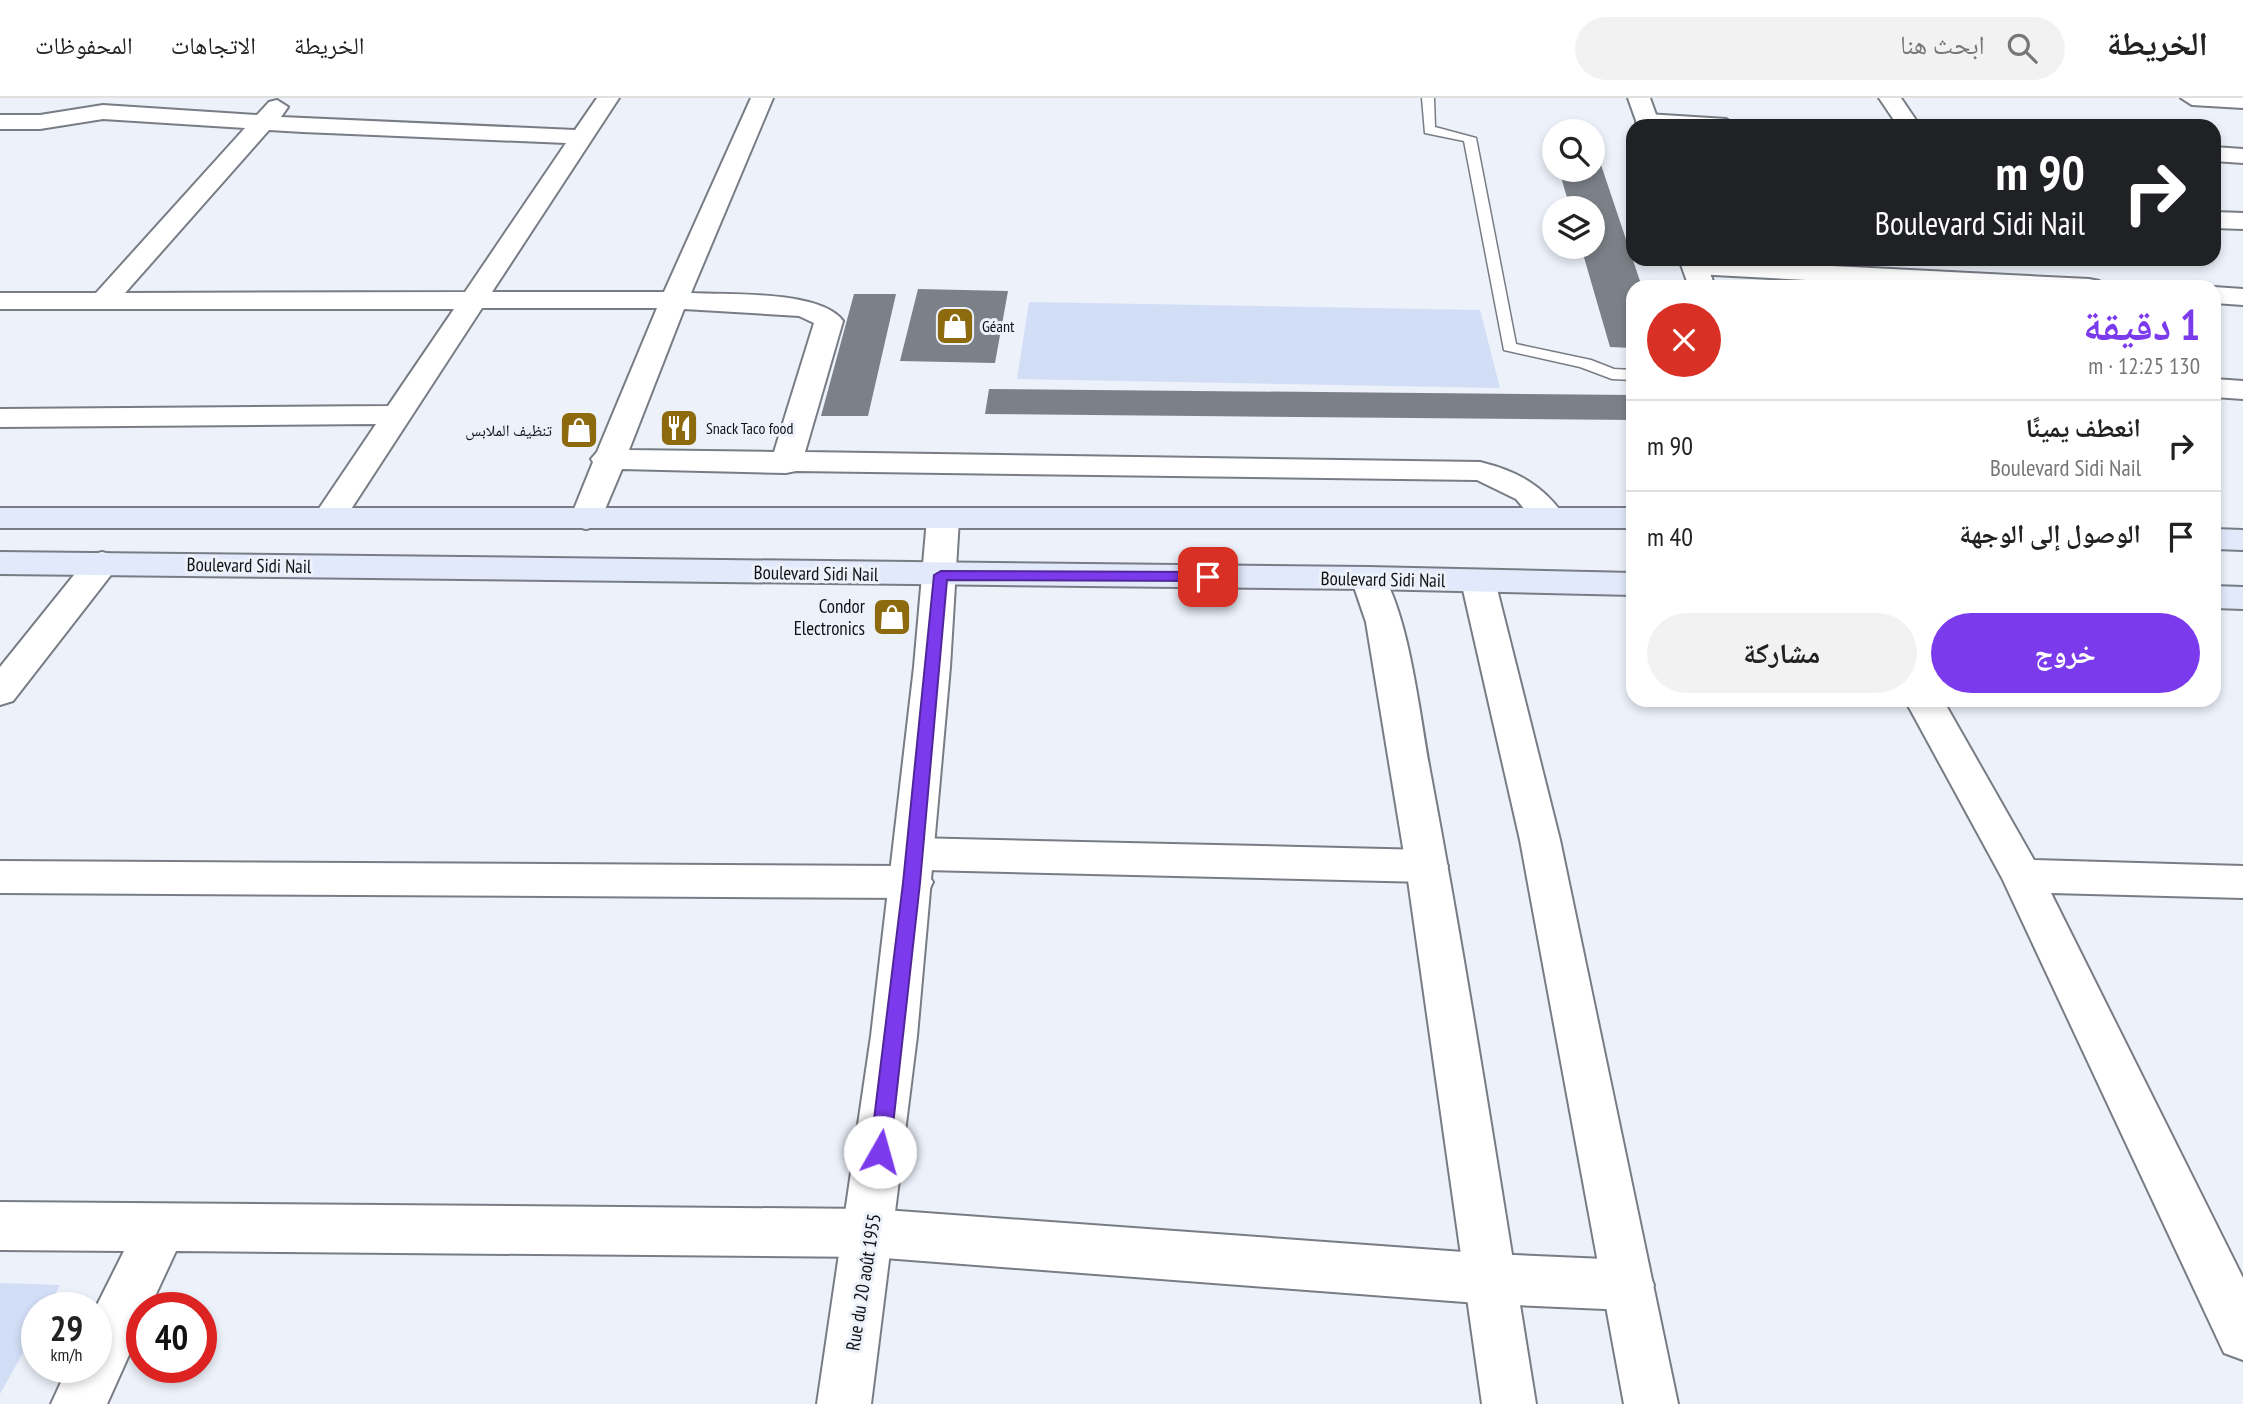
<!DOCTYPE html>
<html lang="ar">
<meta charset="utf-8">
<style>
body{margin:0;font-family:"PT Sans Narrow","Noto Naskh Arabic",sans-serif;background:#f2f2f2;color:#222;direction:rtl;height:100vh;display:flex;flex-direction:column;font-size:26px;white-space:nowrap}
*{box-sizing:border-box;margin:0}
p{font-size:23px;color:#767676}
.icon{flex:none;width:38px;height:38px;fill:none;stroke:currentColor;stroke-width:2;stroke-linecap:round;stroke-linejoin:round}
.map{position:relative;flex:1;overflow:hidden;direction:ltr}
.panel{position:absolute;left:1626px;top:182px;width:595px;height:427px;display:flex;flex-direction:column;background:#fff;border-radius:21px;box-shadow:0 4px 10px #0003;direction:rtl}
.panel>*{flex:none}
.top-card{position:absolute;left:1626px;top:21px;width:595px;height:147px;border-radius:21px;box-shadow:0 4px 10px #0003;direction:rtl;background:#202124;color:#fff;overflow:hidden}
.fabs{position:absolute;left:1542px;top:21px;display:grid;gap:14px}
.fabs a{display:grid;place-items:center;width:63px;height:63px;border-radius:50%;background:#fff;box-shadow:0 4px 10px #0003;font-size:35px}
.speed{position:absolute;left:21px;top:1194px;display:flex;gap:14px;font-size:35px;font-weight:700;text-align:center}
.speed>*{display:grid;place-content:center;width:91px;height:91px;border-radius:50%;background:#fff;box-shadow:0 4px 10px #0003;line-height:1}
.speed small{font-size:18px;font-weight:400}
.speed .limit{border:10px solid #d22;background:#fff;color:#111}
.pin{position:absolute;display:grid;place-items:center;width:60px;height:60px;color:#fff;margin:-30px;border-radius:14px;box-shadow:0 4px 10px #0006}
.me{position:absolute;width:77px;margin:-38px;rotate:7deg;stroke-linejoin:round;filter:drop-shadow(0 0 5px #0008)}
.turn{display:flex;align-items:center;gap:24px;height:147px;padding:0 21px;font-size:32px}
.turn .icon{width:91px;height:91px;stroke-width:2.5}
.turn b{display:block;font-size:49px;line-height:60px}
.round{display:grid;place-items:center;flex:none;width:74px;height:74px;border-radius:37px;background:#f2f2f2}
.headline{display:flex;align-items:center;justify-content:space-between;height:119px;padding:0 21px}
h1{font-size:42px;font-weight:700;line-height:52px;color:#7c3aed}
.primary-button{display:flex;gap:14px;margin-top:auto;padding:14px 21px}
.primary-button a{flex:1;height:80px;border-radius:42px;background:#7c3aed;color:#fff;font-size:28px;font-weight:700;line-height:80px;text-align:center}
.primary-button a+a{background:#f2f2f2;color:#222}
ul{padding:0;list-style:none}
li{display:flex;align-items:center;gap:21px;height:91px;padding:0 21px;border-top:2px solid #e0e0e0}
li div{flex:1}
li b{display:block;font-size:26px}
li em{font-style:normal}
header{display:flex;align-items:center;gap:42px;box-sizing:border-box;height:98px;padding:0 35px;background:#fff;border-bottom:2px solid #e0e0e0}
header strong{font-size:33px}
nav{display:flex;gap:38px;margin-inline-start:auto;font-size:24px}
.search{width:490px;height:63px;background:#f2f2f2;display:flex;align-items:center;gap:18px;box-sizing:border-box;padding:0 24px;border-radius:38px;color:#767676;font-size:26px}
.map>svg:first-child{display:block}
.green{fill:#d2def6}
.building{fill:#7c8088}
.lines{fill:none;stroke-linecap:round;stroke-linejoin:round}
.service-casing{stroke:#787c84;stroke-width:3}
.minor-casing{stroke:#787c84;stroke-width:4}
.tertiary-casing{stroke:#787c84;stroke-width:4}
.secondary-casing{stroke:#787c84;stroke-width:4}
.service{fill:#fff;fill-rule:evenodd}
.minor{fill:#fff;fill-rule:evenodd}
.tertiary{fill:#fff;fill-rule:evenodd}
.secondary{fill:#e1e9fb;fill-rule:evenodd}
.route{fill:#7c3aed;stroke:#51269a;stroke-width:2}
.labels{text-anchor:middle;stroke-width:6;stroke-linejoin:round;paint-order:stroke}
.far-poi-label{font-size:16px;fill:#111215;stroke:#ecf1fa;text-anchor:start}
.street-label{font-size:19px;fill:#111215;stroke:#ecf1fa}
.poi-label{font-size:19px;fill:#111215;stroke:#ecf1fa;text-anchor:end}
</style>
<header>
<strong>الخريطة</strong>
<div class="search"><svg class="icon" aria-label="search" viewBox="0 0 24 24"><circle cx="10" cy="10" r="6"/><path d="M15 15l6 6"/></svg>ابحث هنا</div>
<nav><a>الخريطة</a><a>الاتجاهات</a><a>المحفوظات</a></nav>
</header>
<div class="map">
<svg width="2243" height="1306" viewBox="0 0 2243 1306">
<rect width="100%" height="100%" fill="#ecf1fa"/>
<path class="green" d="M1029,204L1480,212L1500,290L1017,281Z
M0,1185L60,1187L48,1209H37V1230L0,1296Z"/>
<path class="building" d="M1593,43L1642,189H1633V250L1610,249L1581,149H1592V110H1570L1559,72H1592Z
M918,191L1008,193L995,265L900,263Z
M854,196H896L868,318H821Z
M989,291L1633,297V322L985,316Z"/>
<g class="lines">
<g class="service-casing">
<path id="service" d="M1422,0H1434L1435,29L1476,40L1516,246L1591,262L1614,271L1633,272V282L1612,281L1580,269L1504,252L1464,43L1425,35Z"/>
</g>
<g class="minor-casing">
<path id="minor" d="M597,0H619L492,194H664L751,0H773L691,195C727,197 821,192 843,223L805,354L1480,364C1517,373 1543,387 1565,419L1561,426L1549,429L1537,426L1516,401L1477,382L796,373L786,375L622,371L598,428L586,431L574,428L570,421L593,364L591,361L597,354L657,210H482L342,425L330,428L318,425L314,418L376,326L0,329V311L388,308L454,211H0V195H96L245,30L103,21L40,31H0V17H40L103,7L257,17L269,4L277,2L288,9L281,19L575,32ZM269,32L303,34L566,45L465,194L125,195ZM684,211L799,218L814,225L774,354L629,352Z
M1879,0H1901L1920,28H1898Z
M2181,0H2243V10L2192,7Z
M1647,16L1726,21L1737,28H1639L1636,23L1639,18Z
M2214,49L2243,51V65L2214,63Z
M2214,114L2243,115V131L2214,130Z
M1691,161L2089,181L2099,183L2102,189H1938L1695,176L1686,174L1682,168Z
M2214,189L2243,191V207L2214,205Z
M2214,281L2243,283V301L2214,299Z
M102,454L114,457L119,465L114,473L13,603L0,607V569L90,457Z
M1905,602H1943L2034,762L2243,768V800L2051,795L2243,1180V1262L2224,1255L2002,780Z
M914,740L1427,752L1442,757L1448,768L1442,779L1427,784L925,772L933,784L927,796L912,800L0,795V763L901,768L893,756L899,745Z
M0,1104L871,1111L1491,1156L1628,1162L1646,1169L1654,1187L1646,1205L1628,1212L1491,1206L871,1159L176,1153L150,1209H142V1228L107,1306H51L68,1269H96V1209L124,1153L0,1152Z"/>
</g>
<g class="tertiary-casing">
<path id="tertiary" d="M1628,0H1650L1660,28H1638Z
M1679,161H1705L1715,189H1689Z
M943,411L955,414L959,421L950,569L917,938L871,1306H817L871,938L914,569L927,421L931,414Z
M1368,469L1380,472C1410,518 1420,621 1431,678C1470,886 1502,1096 1536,1306H1482L1406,768L1366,524L1351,480L1356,472Z
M1478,472L1490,475L1495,483L1560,742L1678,1306H1624L1520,742L1461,483L1466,475Z"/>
</g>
<g class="secondary-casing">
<path id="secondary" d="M0,410H1633V430H0Z
M2214,431L2243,432V452L2214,451Z
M0,454L1368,469L1633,475V497L1368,491L0,476Z
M2214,488L2243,489V511L2214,510Z"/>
</g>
<use href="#service" class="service"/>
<use href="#minor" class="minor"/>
<use href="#tertiary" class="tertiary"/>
<use href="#secondary" class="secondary"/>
</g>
<path class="route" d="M941,473L1208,474L1215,479L1208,483L947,482L920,785L890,1054L888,1060L880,1063L873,1060L870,1054L903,785L934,477Z"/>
<defs>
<g id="shop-square" transform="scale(2.0125)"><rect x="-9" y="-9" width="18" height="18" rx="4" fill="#8e6a0e" stroke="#ecf1fa"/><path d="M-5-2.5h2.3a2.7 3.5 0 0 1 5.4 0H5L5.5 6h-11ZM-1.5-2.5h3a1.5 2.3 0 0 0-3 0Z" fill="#fff"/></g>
<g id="restaurant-square" transform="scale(2.0125)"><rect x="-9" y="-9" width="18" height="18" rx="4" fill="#8e6a0e" stroke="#ecf1fa"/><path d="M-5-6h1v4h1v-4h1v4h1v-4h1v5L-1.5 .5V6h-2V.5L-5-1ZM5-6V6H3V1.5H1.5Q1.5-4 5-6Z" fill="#fff"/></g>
</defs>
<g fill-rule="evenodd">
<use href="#shop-square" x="955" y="228"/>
<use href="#restaurant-square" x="679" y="330"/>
<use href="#shop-square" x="579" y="332"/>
<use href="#shop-square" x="892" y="519"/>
</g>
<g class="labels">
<g class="far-poi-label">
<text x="982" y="234">Géant</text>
<text x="706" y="336">Snack Taco food</text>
<text x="552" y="338" text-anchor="end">تنظيف الملابس</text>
</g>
<g class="street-label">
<text transform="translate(249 467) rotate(1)" y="7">Boulevard Sidi Nail</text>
<text transform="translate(816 475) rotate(1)" y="7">Boulevard Sidi Nail</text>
<text transform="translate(1383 481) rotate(1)" y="7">Boulevard Sidi Nail</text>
<text transform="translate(863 1184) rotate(-81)" y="7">Rue du 20 août 1955</text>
</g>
<g class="poi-label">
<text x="865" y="515">Condor<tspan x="865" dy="22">Electronics</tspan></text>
</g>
</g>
</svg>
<div class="fabs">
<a><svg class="icon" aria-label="search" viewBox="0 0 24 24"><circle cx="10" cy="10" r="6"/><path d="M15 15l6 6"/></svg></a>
<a><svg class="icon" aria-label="layers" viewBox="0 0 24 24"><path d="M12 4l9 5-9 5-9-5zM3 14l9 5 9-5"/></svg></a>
</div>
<div class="speed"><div>29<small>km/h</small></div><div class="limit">40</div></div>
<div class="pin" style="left:1208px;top:479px;background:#d93025"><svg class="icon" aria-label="arrive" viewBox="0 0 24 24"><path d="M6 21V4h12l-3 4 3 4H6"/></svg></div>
<svg class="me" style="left:880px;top:1054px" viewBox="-20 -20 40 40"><circle r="19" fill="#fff"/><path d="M0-13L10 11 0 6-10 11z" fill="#7c3aed"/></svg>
<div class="top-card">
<div class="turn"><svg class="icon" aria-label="right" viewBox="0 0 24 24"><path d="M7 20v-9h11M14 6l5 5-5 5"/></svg><div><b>90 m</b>Boulevard Sidi Nail</div></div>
</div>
<section class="panel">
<div class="headline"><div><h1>1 دقيقة</h1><p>130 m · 12:25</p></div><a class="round" style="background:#d93025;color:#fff"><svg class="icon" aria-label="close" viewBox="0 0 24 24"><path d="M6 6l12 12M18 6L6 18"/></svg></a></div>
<ul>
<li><svg class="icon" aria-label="right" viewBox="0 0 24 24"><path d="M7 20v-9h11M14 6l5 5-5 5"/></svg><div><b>انعطف يمينًا</b><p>Boulevard Sidi Nail</p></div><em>90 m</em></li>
<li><svg class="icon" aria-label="arrive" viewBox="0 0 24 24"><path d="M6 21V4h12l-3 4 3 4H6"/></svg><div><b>الوصول إلى الوجهة</b></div><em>40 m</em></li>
</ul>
<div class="primary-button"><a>خروج</a><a>مشاركة</a></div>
</section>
</div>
